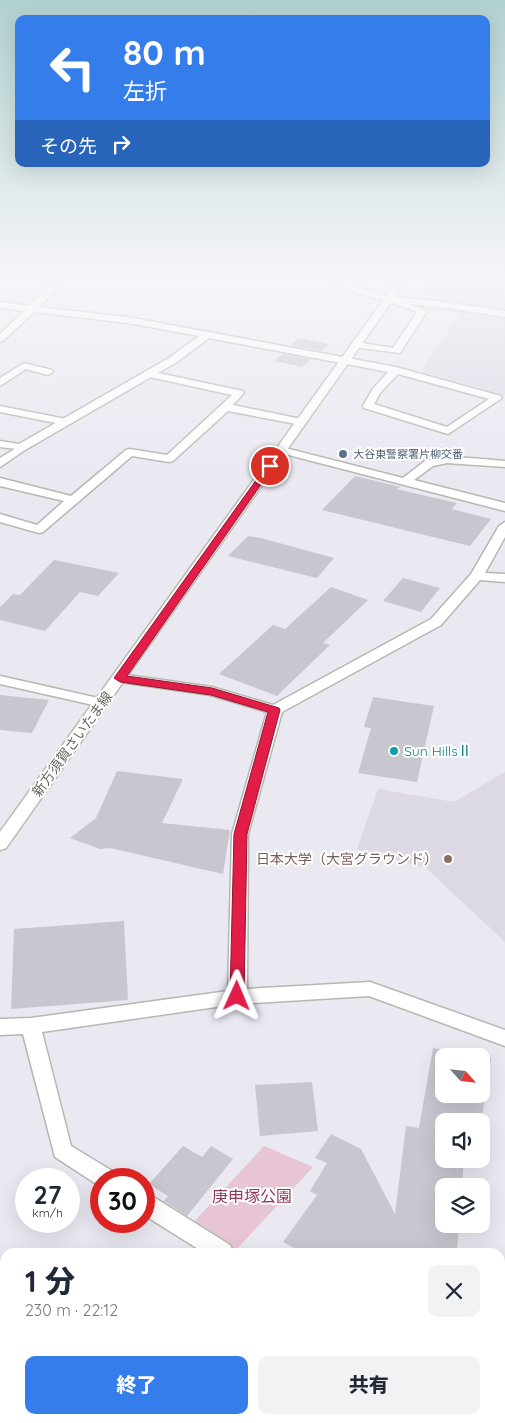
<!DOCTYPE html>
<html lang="ja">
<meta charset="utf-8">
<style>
body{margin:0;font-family:Quicksand,"Noto Sans JP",sans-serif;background:#f2f2f3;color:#1f2937;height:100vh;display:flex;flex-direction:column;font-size:19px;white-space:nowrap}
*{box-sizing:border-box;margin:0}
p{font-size:16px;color:#747a83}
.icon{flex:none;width:28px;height:28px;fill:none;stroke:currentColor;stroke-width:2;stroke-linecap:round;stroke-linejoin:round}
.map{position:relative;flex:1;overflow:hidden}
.panel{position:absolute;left:0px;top:1248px;width:505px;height:176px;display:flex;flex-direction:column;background:#fff;border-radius:15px 15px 0 0;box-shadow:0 5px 20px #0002}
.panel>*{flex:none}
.banner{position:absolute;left:15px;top:15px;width:475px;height:152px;border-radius:10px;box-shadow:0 5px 20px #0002;background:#347dea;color:#fff;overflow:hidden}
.needle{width:32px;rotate:117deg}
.buttons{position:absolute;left:435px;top:1048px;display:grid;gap:10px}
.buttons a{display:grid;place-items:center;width:55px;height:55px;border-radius:10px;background:#fff;box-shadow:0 5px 20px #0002;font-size:25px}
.speed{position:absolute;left:15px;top:1168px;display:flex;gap:10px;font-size:25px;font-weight:700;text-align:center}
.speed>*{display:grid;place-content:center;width:65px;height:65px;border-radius:50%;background:#fff;box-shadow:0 5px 20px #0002;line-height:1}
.speed small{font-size:12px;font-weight:400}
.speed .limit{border:8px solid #d22;background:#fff;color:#111}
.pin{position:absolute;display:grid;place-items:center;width:42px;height:42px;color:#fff;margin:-21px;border:2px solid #fff;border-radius:50%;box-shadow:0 1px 5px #0007}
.me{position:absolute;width:55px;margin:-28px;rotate:1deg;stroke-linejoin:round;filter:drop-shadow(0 0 4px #0008)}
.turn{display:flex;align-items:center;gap:18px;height:105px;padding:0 25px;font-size:22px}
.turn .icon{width:65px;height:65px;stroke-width:2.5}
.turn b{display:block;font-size:35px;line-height:42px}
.then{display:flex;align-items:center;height:48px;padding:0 25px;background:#0003;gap:10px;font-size:19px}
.round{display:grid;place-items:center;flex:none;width:52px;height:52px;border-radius:10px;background:#f2f2f3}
.overview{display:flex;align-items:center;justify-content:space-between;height:85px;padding:0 25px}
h1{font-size:30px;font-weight:800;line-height:38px}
.cta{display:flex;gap:10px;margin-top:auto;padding:10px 25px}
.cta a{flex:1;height:58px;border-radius:10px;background:#347dea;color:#fff;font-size:20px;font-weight:800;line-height:58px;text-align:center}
.cta a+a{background:#f2f2f3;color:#1f2937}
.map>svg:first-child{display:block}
.education{fill:#dcd9e4}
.green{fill:#e8c5d5}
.building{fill:#c8c6cf}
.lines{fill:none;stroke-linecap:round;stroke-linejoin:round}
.service-casing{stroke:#b6b7b0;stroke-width:3}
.minor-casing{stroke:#b6b7b0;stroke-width:3}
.tertiary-casing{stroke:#b6b7b0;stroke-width:3}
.secondary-casing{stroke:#b9bab2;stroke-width:3}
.service{fill:#fff;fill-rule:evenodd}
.minor{fill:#fff;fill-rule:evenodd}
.tertiary{fill:#fff;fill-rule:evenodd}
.secondary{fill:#fff;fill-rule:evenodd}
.route{fill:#e11d48;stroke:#92132f}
.service-dot{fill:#5c6f8a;stroke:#fff;stroke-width:2}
.culture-dot{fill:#0f9aa8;stroke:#fff;stroke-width:2}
.education-dot{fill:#8d6e63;stroke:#fff;stroke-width:2}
.labels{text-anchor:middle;stroke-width:4;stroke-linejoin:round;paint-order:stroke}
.far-service-label{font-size:11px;fill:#4e5e75;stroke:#fff;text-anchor:start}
.street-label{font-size:14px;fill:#67685f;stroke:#fff}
.culture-label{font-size:14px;fill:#0d838f;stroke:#fff;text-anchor:start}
.education-label{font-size:14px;fill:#785e54;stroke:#fff;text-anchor:end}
.near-park-label{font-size:16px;fill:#8e385d;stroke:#fff}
</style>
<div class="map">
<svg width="505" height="1423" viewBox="0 0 505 1423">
<rect width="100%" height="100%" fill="#eae8f1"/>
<path class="education" d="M434,277H505V395L421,371L460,313L414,307Z
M505,772V942L426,868L357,849L378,789L454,802Z"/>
<path class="green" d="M264,1146L313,1167L235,1251L193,1223Z"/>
<path class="building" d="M298,338L329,344L321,351L291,345Z
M282,354L311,359L302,367L274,361Z
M355,476L401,487L396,489L457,503L452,509L491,519L470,546L322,510Z
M248,536L261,538L334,558L317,578L228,556Z
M54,560L119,573L98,596L80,592L45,631L0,620V607L13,594L20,595Z
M403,578L440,588L421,612L383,601Z
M331,587L368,600L323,643L330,645L277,696L219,674L273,625L285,629Z
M0,695L49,700L32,733L0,730Z
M373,697L434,706L417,782L358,773L371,728L364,727Z
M117,771L183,779L162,823L230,830L223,874L110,848L100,849L70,838L96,818Z
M124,921L128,1000L11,1009L14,929Z
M433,1048L479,1056H444V1094H481V1057L491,1058L482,1118L468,1115V1121H444V1159H464L462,1186H444V1224H459L457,1252H301L283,1242L317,1195L310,1191L327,1163L315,1158L331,1134L361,1149L395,1214L406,1126L419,1128Z
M312,1082L318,1131L260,1136L255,1085Z
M183,1146L202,1157L211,1146L233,1159L187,1216L164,1201L168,1196L149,1184Z"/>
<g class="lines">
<g class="service-casing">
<path id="service" d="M389,296L427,311L400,353L353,347L351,345L356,342L393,348L417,312L386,301V297Z
M444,302L505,311V317L441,307V303Z
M24,363L52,370L53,372L48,375L26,369L0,386V378Z
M149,371L243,391L244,393L233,405L301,419L306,422L301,425L228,411L173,461L169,462L132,456L43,532L39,533L0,522V514L37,525L64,501L0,486V478L71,496L126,450L130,449L167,455L232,395L145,376L144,374Z
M0,406L66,419L71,422L66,425L0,412Z
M21,445L25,446L27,448L25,450L0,467V458Z"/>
</g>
<g class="minor-casing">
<path id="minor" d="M58,277H68L39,307L128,317L396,367L501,396L502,398L448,434L364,408L363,406L372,390L388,372L209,338L177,362L25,450L0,447V441L19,444L169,358L199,336L128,323L34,312L3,341L0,342V334L24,311L0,308V302L29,306ZM398,374L489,399L447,427L374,404L380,393Z
M389,296L444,302L449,305L444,308L386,301V297Z
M281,447L403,478L425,461C451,454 478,459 505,461V467L447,463L433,466L414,480L505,503V511L277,452L275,450L277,448Z
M505,522V537L485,573L505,574V582L480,580L441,625L282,712L248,834L247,989L370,982L505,1030V1046L369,996L237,1004L42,1032L71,1146L114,1172L117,1179H101V1187L55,1157L23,1034L0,1035V1019L31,1018L228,991L232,834L267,712L210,695L120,682L115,681L113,678L115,675L120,674L212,687L273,705L431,619L471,574L499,526Z
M0,676L107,700L109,703L107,706L102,707L0,684Z
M144,1193L152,1196L230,1245L233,1252H203L144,1215Z
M138,1419H164L163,1423H136Z"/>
</g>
<g class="tertiary-casing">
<path id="tertiary" d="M324,277H336L362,289L394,299L389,302L356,293Z"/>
</g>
<g class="secondary-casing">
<path id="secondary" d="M400,277H409L6,848L0,850V832Z"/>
</g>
<use href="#service" class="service"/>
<use href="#minor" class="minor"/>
<use href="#tertiary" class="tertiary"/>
<use href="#secondary" class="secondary"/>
</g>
<linearGradient id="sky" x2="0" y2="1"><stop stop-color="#b1d1cf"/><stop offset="0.58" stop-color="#f6f5f9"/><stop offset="1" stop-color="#f6f5f9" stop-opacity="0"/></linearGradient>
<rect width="505" height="477" fill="url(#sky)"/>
<path class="route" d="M270,464L274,466L127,676L212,688L279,708L280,710L247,834L244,996L242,1000L237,1002L232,1000L230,996L234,834L268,712L211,695L120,682L114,678L267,465Z"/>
<circle class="service-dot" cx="343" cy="454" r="5"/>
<circle class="culture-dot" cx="394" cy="751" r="5"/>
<circle class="education-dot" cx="448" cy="859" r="5"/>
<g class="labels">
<g class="far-service-label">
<text x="353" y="458">大谷東警察署片柳交番</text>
</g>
<g class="street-label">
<text transform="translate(72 744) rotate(-54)" y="5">新方須賀さいたま線</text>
</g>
<g class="culture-label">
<text x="404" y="756">Sun HillsⅡ</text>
</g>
<g class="education-label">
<text x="438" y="864">日本大学（大宮グラウンド）</text>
</g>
<g class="near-park-label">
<text x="252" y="1202">庚申塚公園</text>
</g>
</g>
</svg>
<div class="buttons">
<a><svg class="needle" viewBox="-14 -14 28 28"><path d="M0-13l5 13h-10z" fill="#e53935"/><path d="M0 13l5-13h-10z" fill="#747a83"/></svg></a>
<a><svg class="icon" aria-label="sound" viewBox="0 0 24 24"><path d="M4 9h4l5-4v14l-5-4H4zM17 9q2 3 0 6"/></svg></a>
<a><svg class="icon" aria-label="layers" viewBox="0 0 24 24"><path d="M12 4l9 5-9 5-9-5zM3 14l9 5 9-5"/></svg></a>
</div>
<div class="speed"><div>27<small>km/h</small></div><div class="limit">30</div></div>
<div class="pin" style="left:270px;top:466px;background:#d93025"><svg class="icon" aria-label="arrive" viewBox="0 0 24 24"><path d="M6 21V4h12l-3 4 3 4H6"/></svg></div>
<svg class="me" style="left:237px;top:996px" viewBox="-20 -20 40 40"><path d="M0-17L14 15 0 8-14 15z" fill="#e11d48" stroke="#fff" stroke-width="4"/></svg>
<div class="banner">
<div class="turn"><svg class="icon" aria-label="left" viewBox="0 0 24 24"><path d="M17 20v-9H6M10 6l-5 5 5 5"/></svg><div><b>80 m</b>左折</div></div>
<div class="then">その先<svg class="icon" aria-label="right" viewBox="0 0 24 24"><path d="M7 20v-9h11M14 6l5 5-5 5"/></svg></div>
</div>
<section class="panel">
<div class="overview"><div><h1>1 分</h1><p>230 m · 22:12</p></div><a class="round"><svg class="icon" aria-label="close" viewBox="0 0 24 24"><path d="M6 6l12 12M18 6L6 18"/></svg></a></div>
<div class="cta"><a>終了</a><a>共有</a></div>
</section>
</div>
